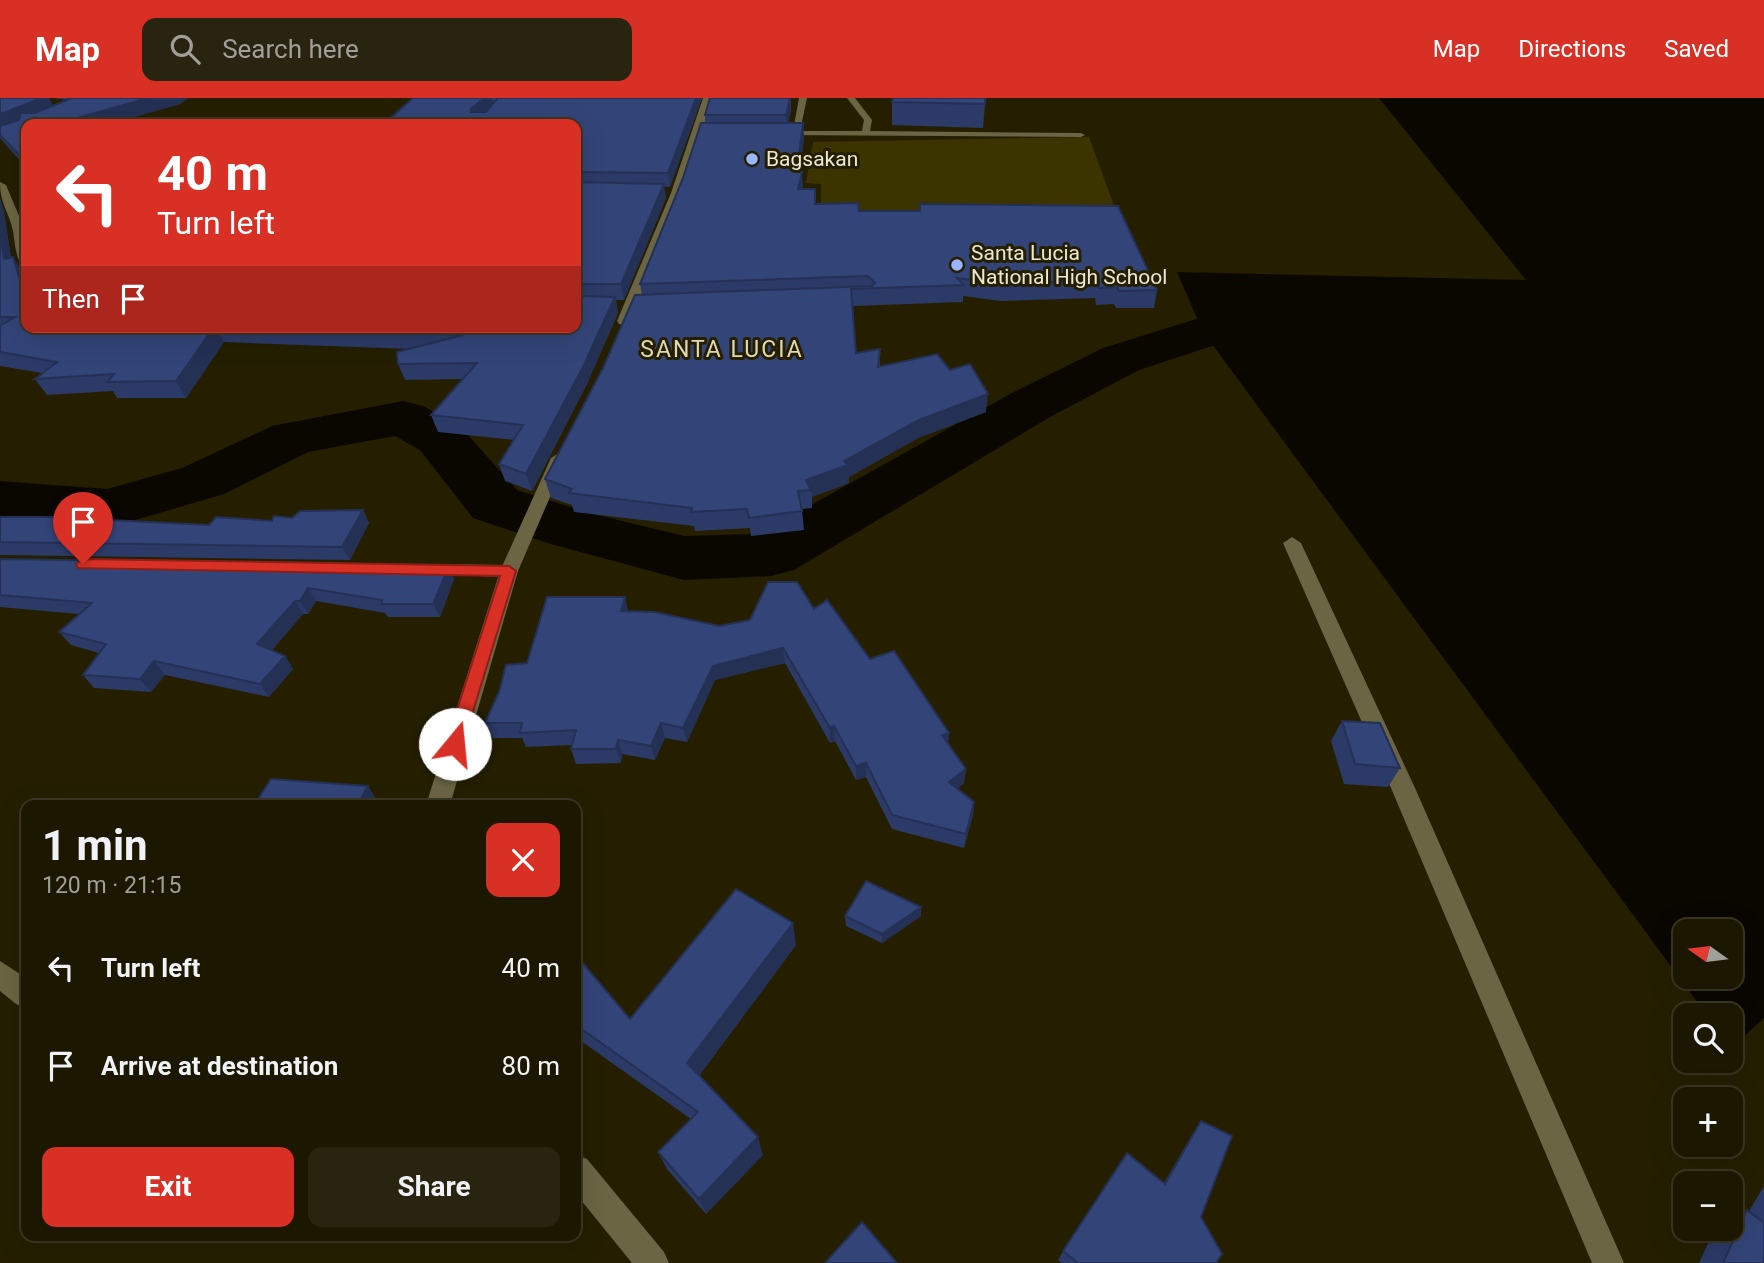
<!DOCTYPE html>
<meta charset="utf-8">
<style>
body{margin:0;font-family:Roboto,sans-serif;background:#29240f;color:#f1f3f6;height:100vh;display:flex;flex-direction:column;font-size:26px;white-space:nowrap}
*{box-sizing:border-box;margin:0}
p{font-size:23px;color:#a09f99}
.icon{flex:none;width:38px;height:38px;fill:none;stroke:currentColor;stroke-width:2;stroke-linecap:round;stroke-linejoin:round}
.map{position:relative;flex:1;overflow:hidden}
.drawer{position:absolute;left:21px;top:702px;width:560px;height:441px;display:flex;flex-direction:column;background:#1c1700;border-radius:14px;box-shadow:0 7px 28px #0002,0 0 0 2px #3a3622}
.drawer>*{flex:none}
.banner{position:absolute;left:21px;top:21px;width:560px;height:214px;border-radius:14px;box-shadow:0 7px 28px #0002,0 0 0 2px #3a3622;background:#d93025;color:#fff;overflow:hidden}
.needle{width:46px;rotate:284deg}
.buttons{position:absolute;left:1673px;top:821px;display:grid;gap:14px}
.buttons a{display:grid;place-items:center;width:70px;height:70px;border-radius:14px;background:#1c1700;box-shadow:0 7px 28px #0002,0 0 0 2px #3a3622;font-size:35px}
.pin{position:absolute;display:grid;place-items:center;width:60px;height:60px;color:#fff;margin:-72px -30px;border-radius:50% 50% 50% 0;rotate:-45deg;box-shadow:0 0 7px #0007}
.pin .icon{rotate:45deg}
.me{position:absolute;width:77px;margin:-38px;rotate:17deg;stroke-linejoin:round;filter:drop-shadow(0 0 5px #0008)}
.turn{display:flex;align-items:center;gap:24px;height:147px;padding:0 21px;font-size:32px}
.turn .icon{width:91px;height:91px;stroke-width:2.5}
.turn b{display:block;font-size:49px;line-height:60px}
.then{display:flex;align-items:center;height:66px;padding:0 21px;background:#0003;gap:14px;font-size:26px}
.round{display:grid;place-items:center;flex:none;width:74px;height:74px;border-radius:14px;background:#29240f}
.summary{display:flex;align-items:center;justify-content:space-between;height:119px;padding:0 21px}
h1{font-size:42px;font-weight:700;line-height:52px}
.action{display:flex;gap:14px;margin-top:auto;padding:14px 21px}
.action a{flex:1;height:80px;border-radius:14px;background:#d93025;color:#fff;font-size:28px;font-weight:700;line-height:80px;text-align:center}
.action a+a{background:#29240f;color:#f1f3f6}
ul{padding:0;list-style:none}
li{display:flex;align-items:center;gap:21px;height:98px;padding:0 21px}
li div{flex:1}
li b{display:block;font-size:26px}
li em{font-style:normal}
header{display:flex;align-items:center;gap:42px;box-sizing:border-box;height:98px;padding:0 35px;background:#d93025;color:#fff}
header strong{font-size:33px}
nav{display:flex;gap:38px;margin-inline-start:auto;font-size:24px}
.search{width:490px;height:63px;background:#29240f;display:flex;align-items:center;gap:18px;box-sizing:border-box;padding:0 24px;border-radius:14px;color:#a09f99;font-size:26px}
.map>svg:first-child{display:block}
.green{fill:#3c3400}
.water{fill:#0a0600;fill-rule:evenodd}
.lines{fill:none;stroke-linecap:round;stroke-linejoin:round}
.river{fill:#0a0600;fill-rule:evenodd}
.service{fill:#6b6544;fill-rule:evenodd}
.minor{fill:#6b6544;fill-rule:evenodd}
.tertiary{fill:#6b6544;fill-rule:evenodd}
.wall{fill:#2c3a67}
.shaded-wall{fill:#243054}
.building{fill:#334478;stroke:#243054;stroke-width:2}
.route{fill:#d93025;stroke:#8d1f18;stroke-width:2}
.poi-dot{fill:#9ab5fd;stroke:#251f00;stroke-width:2.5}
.labels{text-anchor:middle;stroke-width:6;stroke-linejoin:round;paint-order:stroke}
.far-poi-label{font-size:21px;fill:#eae7d5;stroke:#251f00;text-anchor:start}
.far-quarter-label{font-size:23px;letter-spacing:2px;fill:#ded8b3;stroke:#251f00}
</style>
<header>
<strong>Map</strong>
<div class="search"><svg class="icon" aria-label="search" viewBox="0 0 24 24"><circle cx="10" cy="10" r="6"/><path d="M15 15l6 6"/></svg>Search here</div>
<nav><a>Map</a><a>Directions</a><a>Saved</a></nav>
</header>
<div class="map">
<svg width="1764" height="1165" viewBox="0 0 1764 1165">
<rect width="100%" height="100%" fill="#251f00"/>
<path class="green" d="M1089,39L1117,116L821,119V86L806,85L813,44Z"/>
<path class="water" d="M1379,0H1764V920L1731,950V917H1707L1203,234L1177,174L1526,182ZM1685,833H1731V878H1685Z"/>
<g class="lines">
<path class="river" d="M1203,219L1221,223L1228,234L1221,245L1139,272L1050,319L794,472L771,478L684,482L551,446L473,420L420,352L395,338L308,354L224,396L108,430L0,421V383L107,391L182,370L272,328L403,303L423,308L460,328L517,392L589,415L684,438L759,436L1012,295L1103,250Z"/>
<path class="service" d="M799,0H807L800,33H862L864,22L847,0H855L872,22L870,33L1081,35L1085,37L1081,39L779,37V33H793Z"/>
<path class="minor" d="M0,84L6,87L25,132L26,168L21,167C15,155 15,146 13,133C9,113 0,107 0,84Z
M1292,439L1301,445L1415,690L1624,1165H1592L1391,690L1283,445Z
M423,466L509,467L516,469L518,473L516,477L509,479L416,476L414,472L416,468Z
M0,863L26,880V910L16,906L0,893Z"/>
<path class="tertiary" d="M703,0H713L683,95L631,223L624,227L619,226L617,223L671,95Z
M559,355L567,360L518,473L450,707H426L500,473L551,360Z
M576,1057L587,1061L664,1154L669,1165H632L576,1096Z"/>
</g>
<path class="wall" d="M0,0H49L53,8L67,2L53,0H188L180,6L110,26H26V69L0,40Z
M413,0H702L670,89H664L666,100L624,202H616L618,215L587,286L532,393L505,383L499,366L514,342L438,334L431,317L463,281L405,282L398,266L410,251L224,244L186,300H117L113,293L47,297L35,281L42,275L0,268V100L4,115L11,159L23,174L26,229H576V26L386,24Z
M791,0V13L788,25H803L804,40L800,74L803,91H815L816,106L859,113H920V106L1157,192L1154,210H1116L1114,206L1096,207L1095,200L1001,203L963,198V204L853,208L856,255L880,251V268L950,272L986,314L918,340L849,379V385L812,399V410L802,411L804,432L751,438L750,430L695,433L694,428L574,414L572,407L551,400L545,381L642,197L640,186L705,25V17Z
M892,4L985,6L983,30L892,27Z
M363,412L369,425L350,462L0,457V419L209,427L272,423Z
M0,461L454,481L440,519H388L385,515L316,503L308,516H303L272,552L285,558L293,571L269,599L165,577L151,594L94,590L83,577L99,555L71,547L59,534L79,516L0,509Z
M625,499L628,514L719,528L814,511L949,635L948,646L966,671L964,685L958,690L974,704L973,717L964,750L892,731L866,679L856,682L835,643L830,645L785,565L715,582L687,644L665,640L655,662L622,656L621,665L576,666L571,651L572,647L526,649L522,640H492L485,625L527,565Z
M1342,623L1400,670L1388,689L1344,686L1331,643Z
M921,809V818L882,845L846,828L845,818Z
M796,847L699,978L763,1057L706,1116L667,1071L658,1054L691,1021L581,943L576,948V857L630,921Z
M1201,1023V1119L1216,1165H1062L1058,1162L1063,1153L1164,1085L1193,1035Z
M1764,1088V1165H1699L1715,1130H1731V1119L1747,1112L1749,1113Z"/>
<path class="shaded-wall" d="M42,0H49L55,11L0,32V16Z
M148,0H188L180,6L110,26H56Z
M484,0H492L494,8L475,24L471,14V11Z
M696,0H702L670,89L668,75Z
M790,0L791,13L787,30L786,17Z
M803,25L804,40L798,90L797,74Z
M802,74L803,90L799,107L798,91Z
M664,86L666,100L624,202L621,186Z
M0,100L4,115L14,177L4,161L0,135Z
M13,159L23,174L26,183V202Z
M615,199L618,215L587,286L532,393L526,376Z
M214,229H217L224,244L186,300L176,283Z
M988,296L986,314L918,340L849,379V385L812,399L811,392L806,382L919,322Z
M363,412L369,425L350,462L342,449Z
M449,468L454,481L440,519L433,506Z
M308,490L316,503L308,516L300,503Z
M625,499L628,514L621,513Z
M295,503L303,516L266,559L257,546Z
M783,550L785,565L715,582L687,644L683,630L713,568Z
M285,558L293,571L269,599L260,586Z
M154,563L165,577L151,594L140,581Z
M661,625L665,640L655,662L651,648Z
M834,628L835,643L830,645V630Z
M949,635L948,649L942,637Z
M618,642L622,656L621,665L616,651Z
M866,665V679L856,682V668Z
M966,671L964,685L948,698L949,684Z
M368,688L380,707H357Z
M974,704L973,717L964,750L966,736Z
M921,809V818L882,845V836Z
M793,825L796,847L694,984L687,965Z
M576,933L581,943L576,948Z
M758,1039L763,1057L706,1116L699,1101Z"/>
<path class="building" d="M0,0H42L0,16Z
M72,0H148L56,26H26V64L0,37V28L19,22L21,15H35Z
M413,0H484L471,11V14H486L498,0H696L668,75L576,74V26H381L383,24H386Z
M710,0H790L786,17H705Z
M893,0H985V6L892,4Z
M701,25H803L797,74H802L798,91H815V106L858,105L859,113H920V106L1118,108L1157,192L1119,193L1117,189L1099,190L1098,182L1002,186L957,180L964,187L851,191L856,255L880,251L878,269L937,256L950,272L970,266L988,296L919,322L844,363L848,367L806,382L811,392L798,393L802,413L749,420L747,411L691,414L692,410L569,395L572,391L545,381L603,270L635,197L872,188L875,185L868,178L640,186L683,80Z
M576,84L664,86L621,186H576Z
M0,135L4,161L13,159L26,202V229H214L176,283L107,284L114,276L35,281L57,264L0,254V228L15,219H0Z
M576,198L615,199L583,269L526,376L499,366L523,327L431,317L477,265L398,266L397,254L463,237L261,229H576Z
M363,412L342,449L0,444V419H49L209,427L216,419L272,423L274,418L292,420L300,413Z
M0,461L449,468L433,506H381L382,502L308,490L300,503H295L257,546L285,558L260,586L154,563L140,581L83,577L106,546L59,534L92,505L0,497Z
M768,484H797L814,511L827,502L870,561L894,553L949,635L942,637L966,671L949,684L974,704L966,736L892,717L866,665L856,668L834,628L830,630L783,550L713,568L683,630L661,625L651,648L618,642L616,651H571L576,632L520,635L522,625H485L499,594L506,567L527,565L547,499H625L621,513L655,514L719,528L750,522Z
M1342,623L1380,625L1400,670L1355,666Z
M271,681L368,688L357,707H254Z
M866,783L921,809L882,836L845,818Z
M736,791L793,825L687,965L758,1039L699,1101L658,1054L698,1014L576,927V857L630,921Z
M1201,1023L1232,1038L1201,1119L1222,1156L1216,1165H1078L1063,1153L1127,1055L1165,1086Z
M1747,1112L1764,1125V1165H1723Z
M862,1124L897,1165H825Z"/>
<path class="route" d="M83,461L509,468L516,473L463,646L461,651H449L446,646L500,478L78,470L76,466Z"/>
<g class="poi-dot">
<circle cx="752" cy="61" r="7"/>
<circle cx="957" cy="167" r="7"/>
</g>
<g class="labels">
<g class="far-poi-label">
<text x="766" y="68">Bagsakan</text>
<text x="971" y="162">Santa Lucia<tspan x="971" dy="24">National High School</tspan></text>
</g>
<g class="far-quarter-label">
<text x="722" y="259">SANTA LUCIA</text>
</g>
</g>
</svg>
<div class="buttons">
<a><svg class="needle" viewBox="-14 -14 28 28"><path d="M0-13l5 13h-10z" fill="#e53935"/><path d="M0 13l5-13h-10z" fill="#a09f99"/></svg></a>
<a><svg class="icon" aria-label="search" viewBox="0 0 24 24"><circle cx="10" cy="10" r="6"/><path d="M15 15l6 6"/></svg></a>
<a>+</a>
<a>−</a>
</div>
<div class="pin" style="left:83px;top:466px;background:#d93025"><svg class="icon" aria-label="arrive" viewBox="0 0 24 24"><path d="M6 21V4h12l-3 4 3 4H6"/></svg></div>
<svg class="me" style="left:455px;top:646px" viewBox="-20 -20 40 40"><circle r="19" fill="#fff"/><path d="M0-13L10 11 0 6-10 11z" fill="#d93025"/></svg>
<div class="banner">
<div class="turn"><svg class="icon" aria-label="left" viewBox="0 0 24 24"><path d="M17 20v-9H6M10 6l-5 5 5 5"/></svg><div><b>40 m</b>Turn left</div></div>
<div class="then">Then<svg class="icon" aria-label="arrive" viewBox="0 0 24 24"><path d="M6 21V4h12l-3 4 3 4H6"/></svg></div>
</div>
<section class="drawer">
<div class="summary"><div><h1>1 min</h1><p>120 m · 21:15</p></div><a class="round" style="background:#d93025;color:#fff"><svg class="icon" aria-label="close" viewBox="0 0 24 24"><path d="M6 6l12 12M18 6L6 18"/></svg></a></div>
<ul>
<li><svg class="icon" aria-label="left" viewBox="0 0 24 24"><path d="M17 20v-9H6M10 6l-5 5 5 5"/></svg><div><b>Turn left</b></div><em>40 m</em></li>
<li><svg class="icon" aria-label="arrive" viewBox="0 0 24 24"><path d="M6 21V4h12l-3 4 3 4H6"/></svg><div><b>Arrive at destination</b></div><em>80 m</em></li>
</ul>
<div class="action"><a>Exit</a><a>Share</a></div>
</section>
</div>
